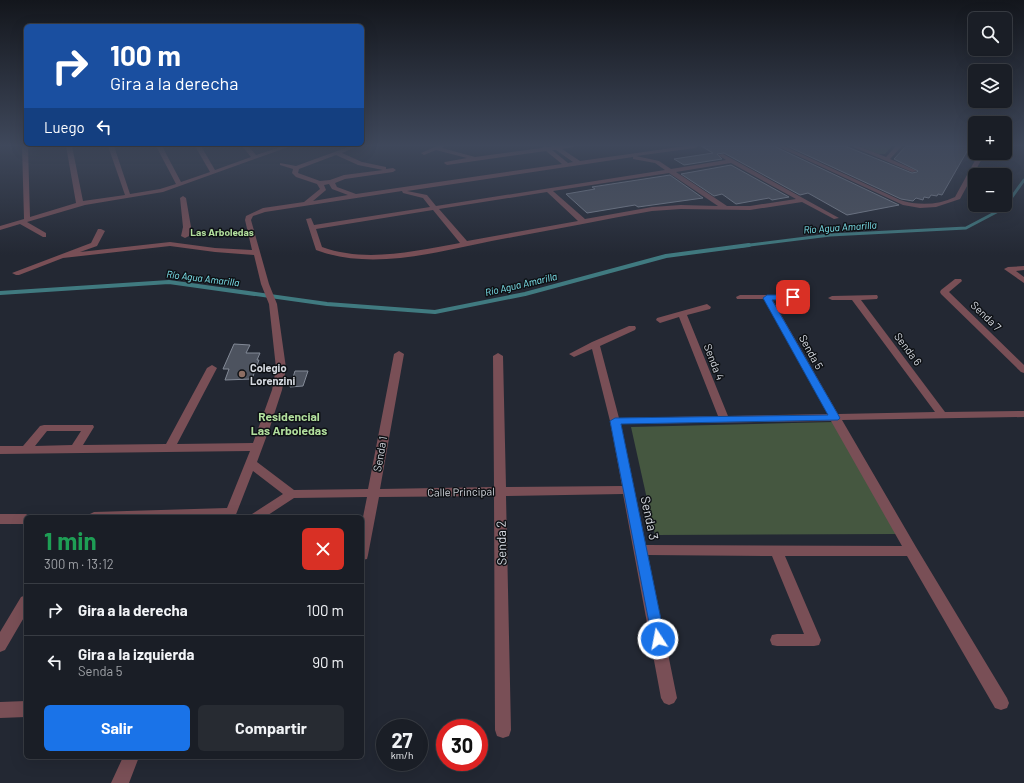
<!DOCTYPE html>
<html lang="es">
<meta charset="utf-8">
<style>
body{margin:0;font-family:Barlow,sans-serif;background:#272b32;color:#f1f3f6;height:100vh;display:flex;flex-direction:column;font-size:15px;white-space:nowrap}
*{box-sizing:border-box;margin:0}
p{font-size:13px;color:#9fa2a7}
.icon{flex:none;width:22px;height:22px;fill:none;stroke:currentColor;stroke-width:2;stroke-linecap:round;stroke-linejoin:round}
.map{position:relative;flex:1;overflow:hidden}
.details{position:absolute;left:24px;top:515px;width:340px;height:244px;display:flex;flex-direction:column;background:#1a1e26;border-radius:6px;box-shadow:0 4px 16px #0002,0 0 0 1px #383c43}
.details>*{flex:none}
.top-card{position:absolute;left:24px;top:24px;width:340px;height:122px;border-radius:6px;box-shadow:0 4px 16px #0002,0 0 0 1px #383c43;background:#1a4fa0;color:#fff;overflow:hidden}
.tools{position:absolute;left:968px;top:12px;display:grid;gap:8px}
.tools a{display:grid;place-items:center;width:44px;height:44px;border-radius:6px;background:#1a1e26;box-shadow:0 4px 16px #0002,0 0 0 1px #383c43;font-size:20px}
.speed{position:absolute;left:376px;top:719px;display:flex;gap:8px;font-size:20px;font-weight:700;text-align:center}
.speed>*{display:grid;place-content:center;width:52px;height:52px;border-radius:50%;background:#1a1e26;box-shadow:0 4px 16px #0002,0 0 0 1px #383c43;line-height:1}
.speed small{font-size:10px;font-weight:400}
.speed .limit{border:6px solid #d22;background:#fff;color:#111}
.pin{position:absolute;display:grid;place-items:center;width:34px;height:34px;color:#fff;margin:-17px;border-radius:8px;box-shadow:0 2px 6px #0006}
.me{position:absolute;width:44px;margin:-22px;rotate:349deg;stroke-linejoin:round;filter:drop-shadow(0 0 3px #0008)}
.turn{display:flex;align-items:center;gap:14px;height:84px;padding:0 20px;font-size:18px}
.turn .icon{width:52px;height:52px;stroke-width:2.5}
.turn b{display:block;font-size:28px;line-height:34px}
.then{display:flex;align-items:center;height:38px;padding:0 20px;background:#0003;gap:8px;font-size:15px}
.round{display:grid;place-items:center;flex:none;width:42px;height:42px;border-radius:6px;background:#272b32}
.overview{display:flex;align-items:center;justify-content:space-between;height:68px;padding:0 20px}
h1{font-size:24px;font-weight:700;line-height:30px;color:#1e9e55}
.cta{display:flex;gap:8px;margin-top:auto;padding:8px 20px}
.cta a{flex:1;height:46px;border-radius:6px;background:#1a73e8;color:#fff;font-size:16px;font-weight:700;line-height:46px;text-align:center}
.cta a+a{background:#272b32;color:#f1f3f6}
ul{padding:0;list-style:none}
li{display:flex;align-items:center;gap:12px;height:52px;padding:0 20px;border-top:1px solid #383c43}
li div{flex:1}
li b{display:block;font-size:15px}
li em{font-style:normal}
.map>svg:first-child{display:block}
.green{fill:#455740}
.lines{fill:none;stroke-linecap:round;stroke-linejoin:round}
.stream-far1{stroke:#407a80;stroke-width:3}
.stream{stroke:#407a80;stroke-width:4}
.building{fill:#4d535f;stroke:#838a97}
.street{fill:#794f56;fill-rule:evenodd}
.route{fill:#1a73e8;stroke:#114b97}
.education-dot{fill:#8d6e63;stroke:#0e1115;stroke-width:1.5}
.labels{text-anchor:middle;stroke-width:3;stroke-linejoin:round;paint-order:stroke}
.far-water-label{font-size:10px;font-style:italic;fill:#7fe7f1;stroke:#0e1115}
.far-neighbourhood-label{font-size:10px;font-weight:bold;fill:#b2df9d;stroke:#0e1115}
.street-label{font-size:11px;fill:#d4d8df;stroke:#0e1115}
.poi-label{font-size:11px;font-weight:bold;fill:#d4d8df;stroke:#0e1115;text-anchor:start}
.neighbourhood-label{font-size:12px;font-weight:bold;fill:#b2df9d;stroke:#0e1115}
.near-street-label{font-size:13px;fill:#d4d8df;stroke:#0e1115}
</style>
<div class="map">
<svg width="1024" height="783" viewBox="0 0 1024 783">
<rect width="100%" height="100%" fill="#232833"/>
<path class="green" d="M860,146H892L885,154H878Z
M834,422L896,534L655,535L631,427Z"/>
<g class="lines">
<path class="stream-far1" d="M742,246L830,235L966,228L1004,208L1024,180"/>
<path class="stream" d="M0,293L169,282L327,304L435,312L525,294L666,256L749,245"/>
</g>
<path class="building" d="M701,146H776V147L899,205L847,215L808,193L800,195L724,153L717,154L722,159L684,165L674,159L713,153Z
M787,146H845L912,173L917,172L918,171L894,159L906,146H970L942,195L938,194L937,196L931,195L929,198L924,197L923,200L916,198L913,201L901,199Z
M731,165L789,197L772,200L769,198L736,204L722,194L714,196L681,174Z
M670,175L703,198L638,207L635,205L587,213L566,194L595,189L592,187Z
M234,344L250,345L246,353H260L257,360H259L252,379L225,380L229,369H223Z
M295,371H308L303,386L290,387Z"/>
<g class="lines">
<path class="street" d="M22,146H28L30,217L76,203L66,146H72L83,201L125,195L108,146H114L130,194L160,189L176,184L156,146H162L181,182L210,172L195,146H201L215,170L251,157L242,146H248L256,155L284,146H291L163,192L85,205L27,222L46,233V237H43L20,224L0,230V226L24,219Z
M351,146H358L342,153L362,162L386,167V169L393,168L396,170L393,172L345,179L335,183L337,187L356,194L562,164L546,151L447,165L444,163L445,162L467,158L436,150L424,155L421,153L437,146H444L442,148L475,157L542,148L545,146L548,147L552,146H574L573,147L562,149L580,161L686,146H698L695,148L636,156L659,161L671,169L726,160L718,155L723,154L839,218L834,219L802,202L750,210L681,209L652,211C602,220 552,230 502,239C443,250 375,272 316,250L306,219L311,218L314,225L430,207L423,198L403,193L402,191L265,212L253,216L251,220L269,284L277,304L286,368L282,390L270,427L257,462L294,490L368,489L394,354L399,351L404,354L380,489L494,487L493,356L498,353L503,356L506,487L622,486L610,421L592,349L574,357L569,354L592,342L629,326H635L636,328L635,330L600,346L619,418L718,416L679,317L660,323L656,320L657,318L707,304L711,307L710,309L687,315L728,416L828,414L764,299H737L736,297L740,295H796L797,297L793,299H772L838,414L935,412L852,300H832L828,298L832,296L877,295L878,297L877,299L861,300L945,412L1024,411V417L842,420L916,547L1007,698L1009,703L1007,708L1001,710L995,708L907,556H785L821,640L819,645L814,646H777L772,645L770,640L772,635L777,634H804L772,556L648,555L677,698L674,703L669,705L664,703L661,698L623,494L506,496L511,730L509,736L503,738L497,736L495,730L494,496L379,497L368,555L367,559L362,560V522L367,497L294,498L265,517H250L252,514L283,494L253,471L235,517H88L90,514L94,512L227,508L250,451L0,454V446H23L40,426L44,425H93L94,427L83,445L166,444L207,368L212,365L217,368L177,444L253,443L272,390L276,368L269,304L261,284L254,255L215,252L170,246L63,258L19,275H16L12,273L91,243L98,229H101L105,231L97,246L80,252L170,242L215,248L252,250L245,220L246,216L263,208L304,202L320,189L317,184L296,177L292,173L293,169L280,165V163L296,166ZM552,150H556L573,162L568,163ZM336,155L358,165L383,170L344,175L330,180L320,181L298,173L299,169ZM633,157V159L655,163L665,170L436,206L427,195L407,191ZM731,163L796,199L750,206H727L676,172ZM669,173L718,206L681,205L652,207L585,219L553,191ZM329,184L332,189L348,195L313,201L326,190L324,185ZM547,192L578,221L467,241L439,209ZM433,210L460,243C415,251 366,263 322,247L316,229ZM831,421L902,546L646,545L621,424ZM47,431H81L72,445L35,446Z
M777,146H784L900,200C919,206 938,205 955,197L979,153H985L960,199L936,207L920,208L903,205Z
M851,146H858L886,157L896,146H902L890,159L917,171L912,172Z
M183,196L186,198L191,227L189,236L185,238L181,236L183,227L180,198Z
M1024,266V270L1016,271L1024,277V283L1004,269L1008,267Z
M955,279H961L962,281L949,292L1024,365V373L1021,372L941,294L940,292L941,290Z
M0,514H26L31,517H26V524H0Z
M26,595V614L5,650L0,652V632L21,597Z
M26,701V717L0,718V702Z
M123,757H139L129,783H111Z"/>
</g>
<linearGradient id="sky" x2="0" y2="1"><stop stop-color="#13161c"/><stop offset="0.57" stop-color="#3f485b"/><stop offset="1" stop-color="#3f485b" stop-opacity="0"/></linearGradient>
<rect width="1024" height="255" fill="url(#sky)"/>
<path class="route" d="M793,295L797,297L796,299L772,300L840,418L838,420L621,424L665,639L663,643L658,645L653,643L610,421L615,418L828,415L763,298L767,295Z"/>
<circle class="education-dot" cx="242" cy="374" r="4"/>
<g class="labels">
<g class="far-water-label">
<text transform="translate(840 227) rotate(-4)" y="4">Río Agua Amarilla</text>
<text transform="translate(203 278) rotate(7)" y="4">Río Agua Amarilla</text>
<text transform="translate(521 284) rotate(-13)" y="4">Río Agua Amarilla</text>
</g>
<g class="far-neighbourhood-label">
<text x="222" y="236">Las Arboledas</text>
</g>
<g class="street-label">
<text transform="translate(986 316) rotate(44)" y="4">Senda 7</text>
<text transform="translate(908 349) rotate(53)" y="4">Senda 6</text>
<text transform="translate(811 352) rotate(61)" y="4">Senda 5</text>
<text transform="translate(714 362) rotate(69)" y="4">Senda 4</text>
<text transform="translate(380 454) rotate(-80)" y="4">Senda 1</text>
<text transform="translate(461 492) rotate(-1)" y="4">Calle Principal</text>
</g>
<g class="poi-label">
<text x="250" y="372">Colegio<tspan x="250" dy="13">Lorenzini</tspan></text>
</g>
<g class="neighbourhood-label">
<text x="289" y="421">Residencial<tspan x="289" dy="14">Las Arboledas</tspan></text>
</g>
<g class="near-street-label">
<text transform="translate(650 518) rotate(78)" y="5">Senda 3</text>
<text transform="translate(501 543) rotate(-91)" y="5">Senda 2</text>
</g>
</g>
</svg>
<div class="tools">
<a><svg class="icon" aria-label="search" viewBox="0 0 24 24"><circle cx="10" cy="10" r="6"/><path d="M15 15l6 6"/></svg></a>
<a><svg class="icon" aria-label="layers" viewBox="0 0 24 24"><path d="M12 4l9 5-9 5-9-5zM3 14l9 5 9-5"/></svg></a>
<a>+</a>
<a>−</a>
</div>
<div class="speed"><div>27<small>km/h</small></div><div class="limit">30</div></div>
<div class="pin" style="left:793px;top:297px;background:#d93025"><svg class="icon" aria-label="arrive" viewBox="0 0 24 24"><path d="M6 21V4h12l-3 4 3 4H6"/></svg></div>
<svg class="me" style="left:658px;top:639px" viewBox="-20 -20 40 40"><circle r="17" fill="#1a73e8" stroke="#fff" stroke-width="3"/><path d="M0-11L8 9 0 5-8 9z" fill="#fff"/></svg>
<div class="top-card">
<div class="turn"><svg class="icon" aria-label="right" viewBox="0 0 24 24"><path d="M7 20v-9h11M14 6l5 5-5 5"/></svg><div><b>100 m</b>Gira a la derecha</div></div>
<div class="then">Luego<svg class="icon" aria-label="left" viewBox="0 0 24 24"><path d="M17 20v-9H6M10 6l-5 5 5 5"/></svg></div>
</div>
<section class="details">
<div class="overview"><div><h1>1 min</h1><p>300 m · 13:12</p></div><a class="round" style="background:#d93025;color:#fff"><svg class="icon" aria-label="close" viewBox="0 0 24 24"><path d="M6 6l12 12M18 6L6 18"/></svg></a></div>
<ul>
<li><svg class="icon" aria-label="right" viewBox="0 0 24 24"><path d="M7 20v-9h11M14 6l5 5-5 5"/></svg><div><b>Gira a la derecha</b></div><em>100 m</em></li>
<li><svg class="icon" aria-label="left" viewBox="0 0 24 24"><path d="M17 20v-9H6M10 6l-5 5 5 5"/></svg><div><b>Gira a la izquierda</b><p>Senda 5</p></div><em>90 m</em></li>
</ul>
<div class="cta"><a>Salir</a><a>Compartir</a></div>
</section>
</div>
